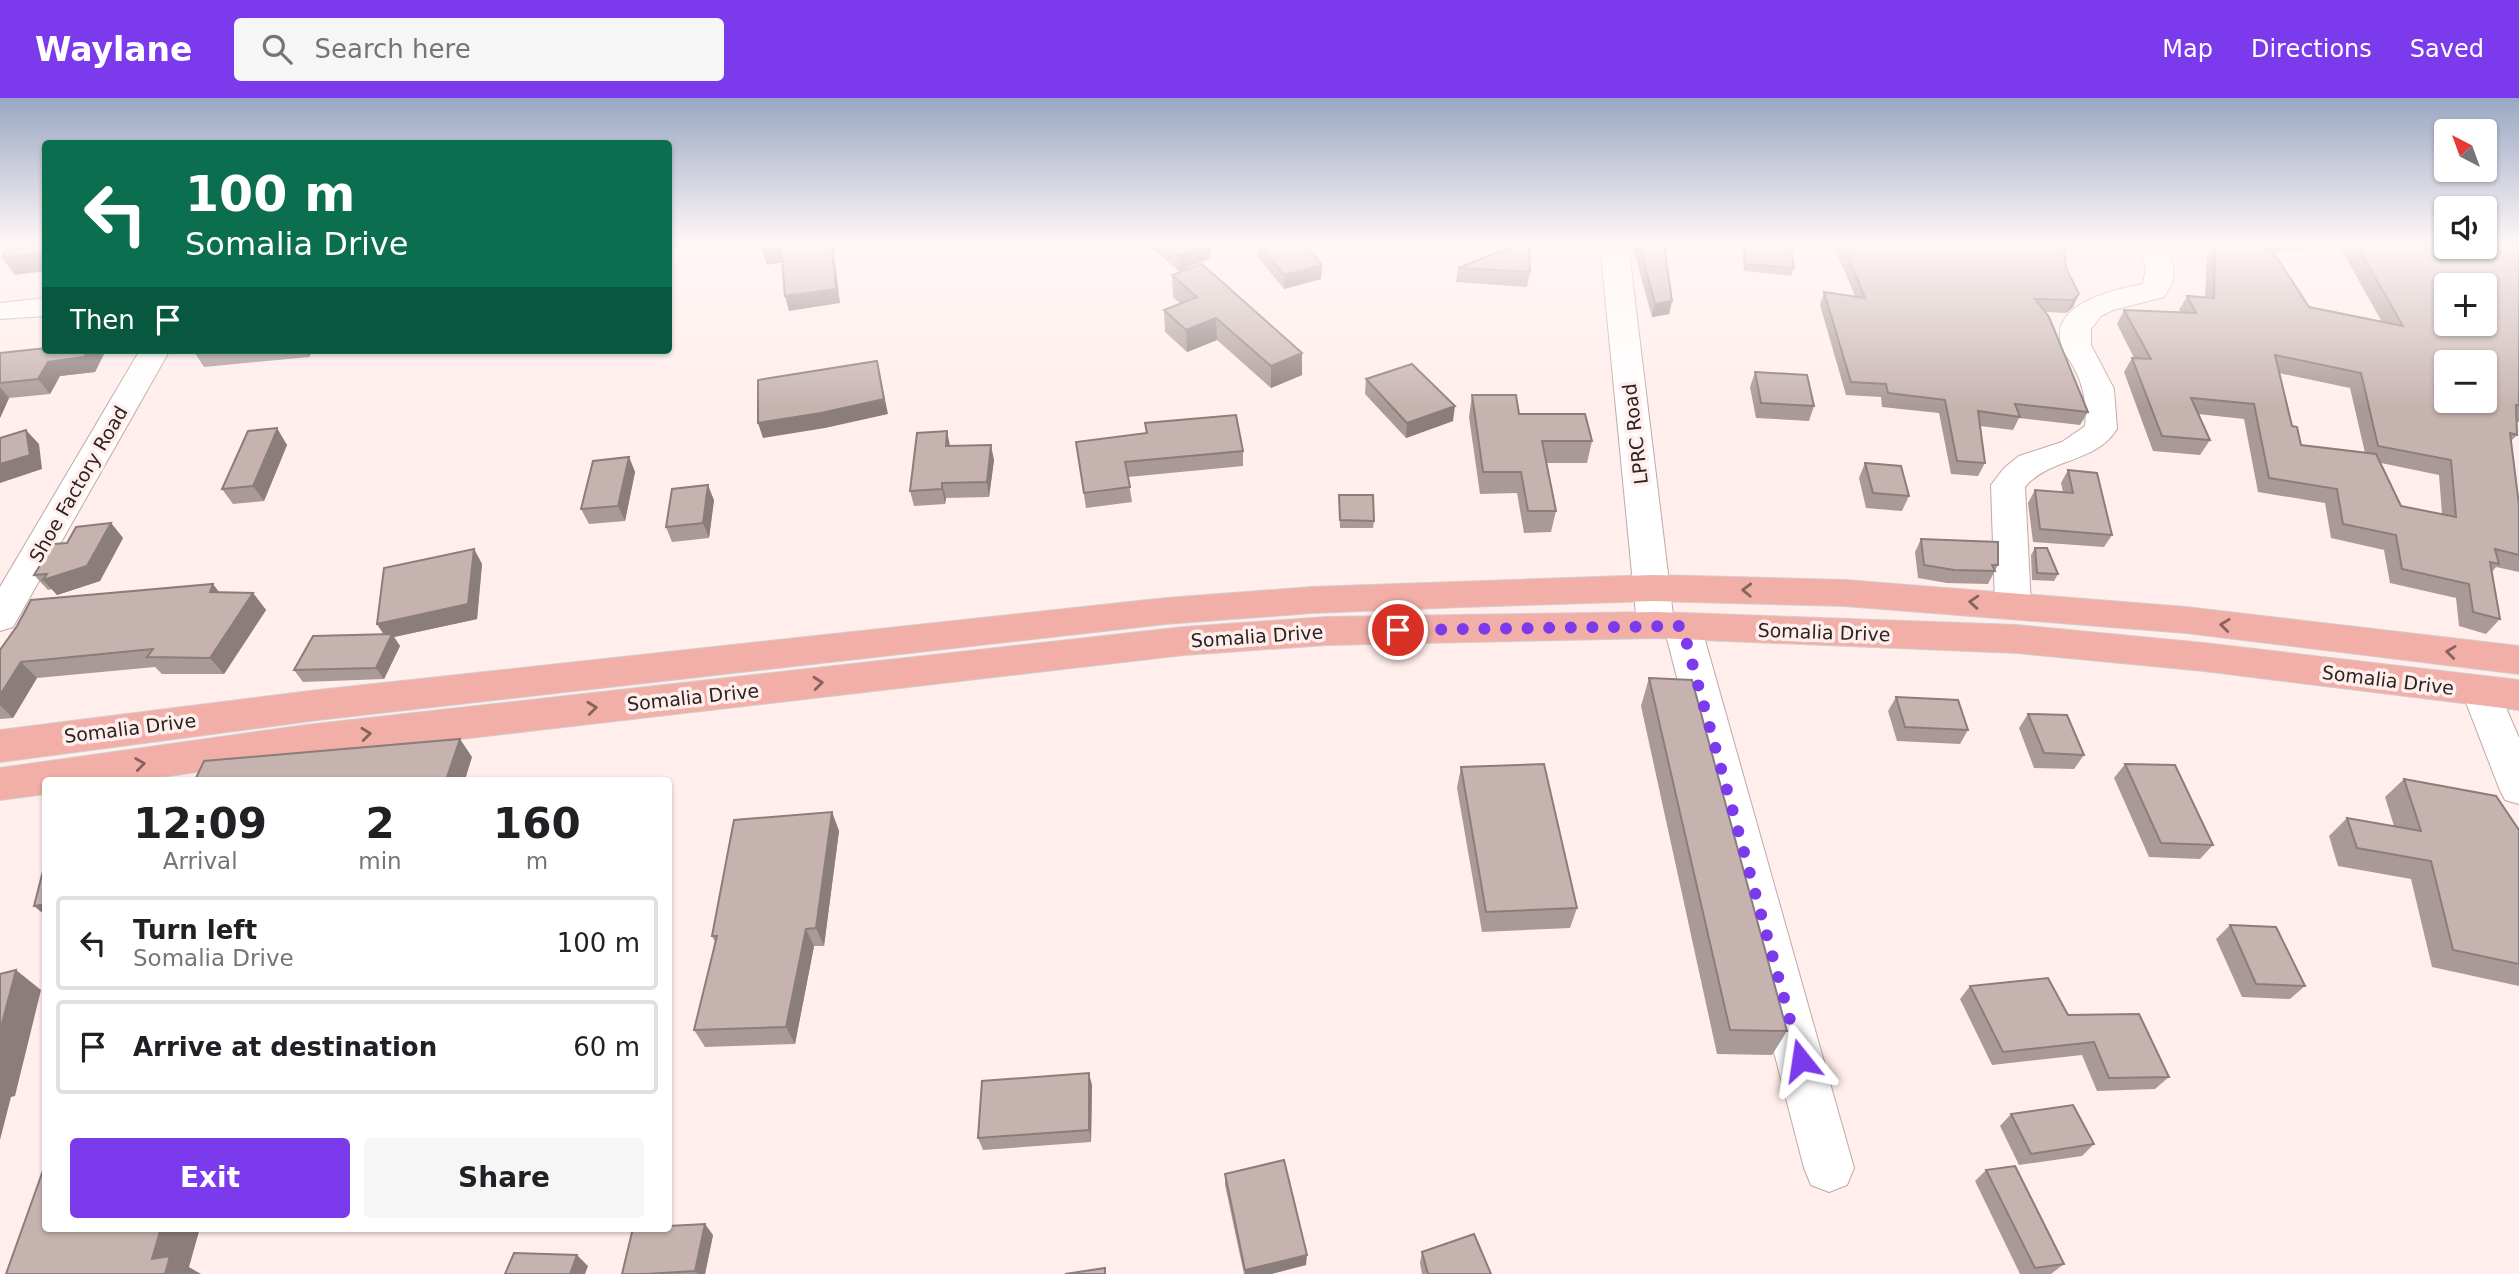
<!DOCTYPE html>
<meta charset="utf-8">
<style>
body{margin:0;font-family:"DejaVu Sans",sans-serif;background:#f6f6f6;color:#202124;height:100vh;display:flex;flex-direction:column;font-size:26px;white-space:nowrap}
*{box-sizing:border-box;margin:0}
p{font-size:23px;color:#757577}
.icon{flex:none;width:38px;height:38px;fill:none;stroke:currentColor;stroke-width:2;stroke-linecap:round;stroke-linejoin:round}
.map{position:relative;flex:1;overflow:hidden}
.details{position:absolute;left:42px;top:679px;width:630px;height:455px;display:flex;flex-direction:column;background:#fff;border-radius:7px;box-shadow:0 2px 5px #0004}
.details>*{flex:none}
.banner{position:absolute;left:42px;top:42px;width:630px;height:214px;border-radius:7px;box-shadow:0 2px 5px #0004;background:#0b6e4f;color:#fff;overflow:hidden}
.needle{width:46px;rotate:319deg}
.tools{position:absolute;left:2434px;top:21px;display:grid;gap:14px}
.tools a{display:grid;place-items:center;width:63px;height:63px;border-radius:7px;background:#fff;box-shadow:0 2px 5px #0004;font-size:35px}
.pin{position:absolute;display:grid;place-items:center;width:60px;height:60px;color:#fff;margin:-30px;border:4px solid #fff;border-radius:50%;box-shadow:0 2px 7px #0007}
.me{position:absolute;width:77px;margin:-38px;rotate:345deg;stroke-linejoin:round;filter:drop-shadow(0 0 5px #0008)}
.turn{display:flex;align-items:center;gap:24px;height:147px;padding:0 28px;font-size:32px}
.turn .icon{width:91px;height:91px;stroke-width:2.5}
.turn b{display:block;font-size:49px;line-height:60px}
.then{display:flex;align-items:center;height:66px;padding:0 28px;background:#0003;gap:14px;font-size:26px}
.eta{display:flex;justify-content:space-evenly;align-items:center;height:119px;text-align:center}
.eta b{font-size:42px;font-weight:700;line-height:49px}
.primary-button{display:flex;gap:14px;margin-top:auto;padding:14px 28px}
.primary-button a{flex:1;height:80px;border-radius:7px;background:#7c3aed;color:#fff;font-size:28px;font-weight:700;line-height:80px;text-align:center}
.primary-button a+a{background:#f6f6f6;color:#202124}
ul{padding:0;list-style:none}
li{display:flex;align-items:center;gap:21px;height:94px;margin:0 14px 10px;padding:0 14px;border:4px solid #e0e0e0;border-radius:7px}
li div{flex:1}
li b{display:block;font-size:26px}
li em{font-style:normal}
header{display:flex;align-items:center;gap:42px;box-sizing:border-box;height:98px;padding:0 35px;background:#7c3aed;color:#fff}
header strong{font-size:33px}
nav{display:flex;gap:38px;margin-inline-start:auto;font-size:24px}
.search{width:490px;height:63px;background:#f6f6f6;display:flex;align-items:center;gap:18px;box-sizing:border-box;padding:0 24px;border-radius:7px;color:#757577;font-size:26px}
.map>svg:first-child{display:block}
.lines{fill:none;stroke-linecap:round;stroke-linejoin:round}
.minor-casing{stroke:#beaaa7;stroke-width:2}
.primary-casing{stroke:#d1cfcf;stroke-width:2}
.minor{fill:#fff;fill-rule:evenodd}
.primary{fill:#f1afa7;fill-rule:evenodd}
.wall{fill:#aa9a97;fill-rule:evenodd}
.shaded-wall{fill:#8b7d7b}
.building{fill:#c6b3b0;stroke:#8b7d7b;stroke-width:2;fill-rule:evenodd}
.oneway{stroke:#85635e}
.route{stroke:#7c3aed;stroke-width:12;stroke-dasharray:0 21.6}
.labels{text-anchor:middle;stroke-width:7;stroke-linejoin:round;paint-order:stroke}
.street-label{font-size:19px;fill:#2c2423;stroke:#ffeeec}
</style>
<header>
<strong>Waylane</strong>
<div class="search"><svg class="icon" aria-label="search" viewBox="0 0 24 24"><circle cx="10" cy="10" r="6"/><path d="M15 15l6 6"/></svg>Search here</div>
<nav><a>Map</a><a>Directions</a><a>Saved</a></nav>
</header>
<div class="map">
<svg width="2519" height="1176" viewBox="0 0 2519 1176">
<rect width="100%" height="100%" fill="#ffeeec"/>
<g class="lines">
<g class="minor-casing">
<path id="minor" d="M1600,146H1628L1673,517L1682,515L1695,518L1701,528L1854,1070L1847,1087L1829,1094L1811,1087L1804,1070L1666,537L1656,540L1643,537L1637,527Z
M2137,146H2165C2176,165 2177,181 2164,199L2113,212L2101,218L2091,231V247L2114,291L2117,331C2095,366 2050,359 2025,389L2031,507L2026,516L2013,520L2000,516L1995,507L1991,387L2004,370L2019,358L2062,344L2085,328C2087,308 2084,288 2074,270C2070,262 2063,255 2061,246C2050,205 2116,191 2143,186L2146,170Z
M46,200V218L0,221V205Z
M140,252H170L13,529L0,533V489Z
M2481,579L2495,584L2519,640V706L2505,702L2499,690L2462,594L2467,584Z"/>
</g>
<g class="primary-casing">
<path id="primary" d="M1653,477L1845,482L2186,509L2519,548V576L2186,535L1845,508L1653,503L1462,509L1312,515L1166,526L318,622L0,664V632L318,592L1166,500L1312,489Z
M1656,514L2017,527L2204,545L2519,582V612L2204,573L2017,555L1656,540L1327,547L1184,557L306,659L139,682H46V696L0,702V670L306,627L1184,529L1327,519Z"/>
</g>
<use href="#minor" class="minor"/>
<use href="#primary" class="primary"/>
</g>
<path class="wall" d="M1149,146H1211V160L1179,173L1149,148Z
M1257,146H1304L1322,167L1321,181L1284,191L1257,158Z
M1632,146H1679L1678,149L1664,148L1672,203L1669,216L1652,219Z
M1741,146H1791L1794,170L1791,178L1744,173Z
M1833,146H2064L2066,170L2079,196L2073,209L2066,215L2046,214L2088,314L2080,327L2019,320L2013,332L1980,328L1985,365L1978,378L1951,376L1939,315L1882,309L1881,299L1846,297L1820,207L1824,194L1855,198Z
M2213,146H2519V324H2517V337L2511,343L2519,407V474L2496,469L2492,474L2500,521L2486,536L2459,528L2456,500L2390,485L2384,452L2331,440L2325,405L2258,394L2244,321L2198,316L2210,342L2200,357L2153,353L2124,274L2132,260H2134L2117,226L2124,212L2180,214L2179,212L2187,198L2205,199L2207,157ZM2340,149L2382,224L2309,209L2273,154ZM2279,275L2350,290L2365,355L2301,347L2292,328ZM2381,365L2439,377L2442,416L2401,408Z
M1458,170L1530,174L1527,189L1456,184Z
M1172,177L1302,255V277L1271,290L1217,242L1187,254L1165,234L1164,212L1181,206L1173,199Z
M46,252H106L95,274L60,278L50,296L9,300L0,320V255Z
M193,252H312L309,259L204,269Z
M1755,274L1814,308L1809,323L1756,320L1750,289Z
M1366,281L1453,323L1406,340L1365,296Z
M1472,297L1592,343L1587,365H1546L1556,413L1551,434L1524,435L1517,395L1480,396L1469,319Z
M1145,325L1243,353V368L1128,379L1132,404L1086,410L1076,344L1146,335Z
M286,345L287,347L264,403L233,406L222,391Z
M950,348L994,362L989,399L946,400L945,406L914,408L910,393Z
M629,359L635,374L625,423L589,426L581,411Z
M1865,365L1909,398L1902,413L1866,410L1859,380Z
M2068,372L2112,437L2104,449L2033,444L2028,405L2035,392L2063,394L2061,385Z
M1339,397L1374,423L1373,430H1340Z
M714,402L709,440L672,444L666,429Z
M111,425L123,440L100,483L57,497L52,491L48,492L34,477Z
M1921,441L1998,467L1988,486L1947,485L1918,480L1915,454Z
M2035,450L2058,476L2054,483L2032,482L2031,457Z
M474,451L482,466L477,521L394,539L400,548L384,581L303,584L294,572L384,537L377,526Z
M220,494L253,495L266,512L224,576H162L155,569L37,580L13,620L0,621V552Z
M1649,580L1787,933L1772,957L1717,956L1641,608Z
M1896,599L1968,632L1960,646L1897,643L1888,613Z
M2028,616L2084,657L2074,671L2034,670L2019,630Z
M2125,666L2213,747L2200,761L2149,759L2114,680Z
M1461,669L1577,810L1570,830L1482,834L1457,690Z
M2404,681L2519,732V888L2432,869L2411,781L2338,768L2329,738L2347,720L2394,728L2385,699Z
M832,714L839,733L824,848H814L795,946L705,949L694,932L715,844L712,838Z
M2230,827L2305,888L2290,901L2242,899L2216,841Z
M1970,888L2169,979L2155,991L2097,993L2082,957L1992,967L1960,901Z
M1092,987L1091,1044L983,1052L978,1040Z
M2011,1016L2094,1046L2082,1058L2019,1067L2000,1028Z
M1986,1072L2064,1166L2051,1176H2020L1975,1083Z
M1225,1076L1306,1167L1271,1176H1244L1225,1087Z
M713,1137L705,1176H622Z
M1422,1154L1491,1176H1422L1420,1165Z"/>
<path class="shaded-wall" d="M2,146H10L46,154V173L15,177L2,160L11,158Z
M831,146H833L840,205L789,213L785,198Z
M1211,146V160L1179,173V158Z
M781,149L785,164L767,167L762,152Z
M1322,167L1321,181L1284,191V177Z
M2079,196L2073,209L2066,215L2073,202Z
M1672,203L1669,216L1652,219L1655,206Z
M1216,220L1217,242L1187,254L1186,232Z
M88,252H106L95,274L60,278L50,296L38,281L48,264Z
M305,252H312L309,259Z
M1302,255V277L1271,290V268Z
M877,263L888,316L825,330L763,340L758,325Z
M0,289L9,300L0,320Z
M1455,308L1453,323L1406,340L1407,325Z
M277,330L287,347L264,403L253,388Z
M26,332L39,346L42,371L0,385V366Z
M947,333L950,348L949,363L946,348Z
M991,347L994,362L989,399L987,384Z
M629,359L635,374L625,423L618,408Z
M942,385L946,400L945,406L942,391Z
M708,387L714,402L709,440L703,425Z
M111,425L123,440L100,483L57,497L43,482Z
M474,451L482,466L477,521L394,539L400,548L384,581L376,570L387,541L377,526Z
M213,486L226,503L210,494Z
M253,495L266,512L224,576L210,560Z
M21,564L37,580L13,620L0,607V597Z
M460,641L472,659L465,682H446Z
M832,714L839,733L824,848L816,830Z
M46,806V818L34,808Z
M806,831L814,848L795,946L786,929Z
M16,872L41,892L15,998L11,999L0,1042V933Z
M1089,975L1092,987L1091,1044L1089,1032Z
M705,1126L713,1137L705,1176H698L695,1173Z
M161,1130H200L189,1169L201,1176H165L152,1161Z
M577,1157L588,1168L585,1176H570Z
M1307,1157L1306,1167L1271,1176H1245V1172Z"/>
<path class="building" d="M9,146H46V154L2,160Z
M762,146H831L836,191L785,198L781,149L762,152Z
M1163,146H1211L1179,158Z
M1259,146H1304L1322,167L1284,177Z
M1518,146H1529L1530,174L1458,170Z
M1639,146H1664L1672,203L1655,206Z
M1744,146H1791L1794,170L1746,166Z
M1843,146H2064L2066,170L2079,196L2073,202L2035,201L2049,219L2088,314L2015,306L2020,319L1978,313L1985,365L1957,363L1945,302L1888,295L1886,286L1851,284L1824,194L1865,200Z
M2215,146H2268L2309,209L2403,228L2356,146H2446V149H2485V146H2519V307H2516L2517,337L2510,335L2519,407V457L2495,451L2499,466L2490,464L2500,521L2473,514L2469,486L2402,471L2396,437L2343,426L2337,391L2269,380L2254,306L2191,300L2210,342L2162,338L2132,260L2151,261L2124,212L2196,215L2187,198L2214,200ZM2446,187H2485V226H2446ZM2275,257L2361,275L2378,348L2451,362L2456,419L2401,408L2376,356L2301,347L2297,329L2292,328ZM2446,264H2485V303H2446Z
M1202,166L1302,255L1271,268L1216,220L1186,232L1164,212L1197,199L1172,177Z
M46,250V252H88L84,259L48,264L38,281L0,285V255Z
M877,263L884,301L821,315L758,325V282Z
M1412,266L1455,308L1407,325L1366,281Z
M1755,274L1807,277L1814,308L1761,305Z
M1472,297H1516L1519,316H1585L1592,343H1542L1556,413H1528L1521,374H1483Z
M1236,317L1243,353L1125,364L1130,389L1084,395L1076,344L1147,335L1145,325Z
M277,330V332L253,388L222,391L248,333Z
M26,332L30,357L0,366V340Z
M947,333L946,348L991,347L987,384L942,385V391L910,393L917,335Z
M629,359L618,408L581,411L593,363Z
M1865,365L1901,368L1909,398L1873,395Z
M2068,372L2097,375L2112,437L2040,431L2035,392L2073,395Z
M708,387L703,425L666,429L672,391Z
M1339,397H1373L1374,423L1340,422Z
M111,425L87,468L43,482L47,476L34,477L53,446L67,445L76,429Z
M1921,441L1998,444V467H1992L1995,473L1954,472L1924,467Z
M2035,450H2047L2058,476L2037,475Z
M474,451L468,506L377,526L384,470Z
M213,486L210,494L253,495L210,560L147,559L153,551L21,564L0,597V552L17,528L31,502Z
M392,536L376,570L294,572L313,538Z
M1649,580L1692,582L1787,933L1730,932Z
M1896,599L1958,602L1968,632L1905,629Z
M2028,616L2067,617L2084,657L2044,655Z
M460,641L446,682H195L204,663Z
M1544,666L1577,810L1486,814L1461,669Z
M2125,666L2175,667L2213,747L2161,745Z
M2404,681L2496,698L2519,732V866L2453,852L2431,763L2357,750L2347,720L2421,733Z
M832,714L816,830L806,831L786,929L694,932L717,838H712L734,722Z
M45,765L46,806L34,808Z
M2230,827L2276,829L2305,888L2256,886Z
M16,872L0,933V876Z
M2048,880L2068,917L2139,916L2169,979L2109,980L2094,944L2003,954L1970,888Z
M1089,975V1032L978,1040L982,983Z
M2073,1007L2094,1046L2031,1056L2011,1016Z
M1284,1062L1307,1157L1245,1172L1225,1076Z
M46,1064V1130H161L152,1161L170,1158L165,1176H6Z
M2015,1068L2064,1166L2035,1170L1986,1072Z
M705,1126L695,1173L645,1176H622L633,1130H668V1128Z
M1474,1136L1491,1176H1428L1422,1154Z
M514,1155L577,1157L570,1176H505Z
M1105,1170V1176H1065Z"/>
<defs><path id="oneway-chevron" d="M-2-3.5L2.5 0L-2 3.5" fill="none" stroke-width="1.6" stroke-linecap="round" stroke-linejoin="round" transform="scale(1.75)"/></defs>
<g class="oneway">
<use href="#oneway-chevron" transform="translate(1747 492) rotate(-178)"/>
<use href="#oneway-chevron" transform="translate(1974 504) rotate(-176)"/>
<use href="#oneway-chevron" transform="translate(2225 527) rotate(-173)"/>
<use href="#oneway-chevron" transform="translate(2451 554) rotate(-173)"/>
<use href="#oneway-chevron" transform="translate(818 585) rotate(-6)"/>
<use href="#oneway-chevron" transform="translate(592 610) rotate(-6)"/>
<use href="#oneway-chevron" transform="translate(366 636) rotate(-6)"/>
<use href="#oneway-chevron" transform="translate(140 666) rotate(-8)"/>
</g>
<linearGradient id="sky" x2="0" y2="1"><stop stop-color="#9aa7c4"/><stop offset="0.47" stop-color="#fff7f6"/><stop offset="1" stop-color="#fff7f6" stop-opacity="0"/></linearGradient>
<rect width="2519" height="310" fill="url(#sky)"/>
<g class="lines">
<path class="route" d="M1398,532L1682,528L1801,962"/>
</g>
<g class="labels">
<g class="street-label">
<text transform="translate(1635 336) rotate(-97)" y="7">LPRC Road</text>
<text transform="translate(78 386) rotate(-60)" y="7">Shoe Factory Road</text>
<text transform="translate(1824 534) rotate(2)" y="7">Somalia Drive</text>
<text transform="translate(1257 538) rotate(-4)" y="7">Somalia Drive</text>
<text transform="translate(2388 582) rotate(7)" y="7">Somalia Drive</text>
<text transform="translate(693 599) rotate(-6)" y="7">Somalia Drive</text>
<text transform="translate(130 630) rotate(-7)" y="7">Somalia Drive</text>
</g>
</g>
</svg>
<div class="tools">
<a><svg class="needle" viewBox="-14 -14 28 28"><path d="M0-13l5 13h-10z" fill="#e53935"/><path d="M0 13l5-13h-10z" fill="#757577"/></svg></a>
<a><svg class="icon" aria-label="sound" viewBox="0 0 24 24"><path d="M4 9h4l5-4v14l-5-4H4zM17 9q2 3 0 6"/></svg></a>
<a>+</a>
<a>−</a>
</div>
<div class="pin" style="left:1398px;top:532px;background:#d93025"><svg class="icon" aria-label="arrive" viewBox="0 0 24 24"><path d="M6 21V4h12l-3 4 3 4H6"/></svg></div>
<svg class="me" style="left:1801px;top:962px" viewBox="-20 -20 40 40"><path d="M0-17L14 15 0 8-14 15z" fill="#7c3aed" stroke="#fff" stroke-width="4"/></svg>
<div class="banner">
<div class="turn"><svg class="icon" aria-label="left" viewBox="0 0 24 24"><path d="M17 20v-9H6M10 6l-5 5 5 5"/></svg><div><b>100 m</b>Somalia Drive</div></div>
<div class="then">Then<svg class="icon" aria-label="arrive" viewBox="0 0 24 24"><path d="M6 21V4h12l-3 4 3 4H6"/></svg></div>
</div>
<section class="details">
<div class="eta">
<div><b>12:09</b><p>Arrival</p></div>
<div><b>2</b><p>min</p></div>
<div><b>160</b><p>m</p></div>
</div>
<ul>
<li><svg class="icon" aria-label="left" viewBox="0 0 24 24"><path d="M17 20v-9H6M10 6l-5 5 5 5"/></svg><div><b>Turn left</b><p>Somalia Drive</p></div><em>100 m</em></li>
<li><svg class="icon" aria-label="arrive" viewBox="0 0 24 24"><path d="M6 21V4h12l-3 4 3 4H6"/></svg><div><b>Arrive at destination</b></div><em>60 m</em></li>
</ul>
<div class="primary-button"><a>Exit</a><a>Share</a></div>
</section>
</div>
